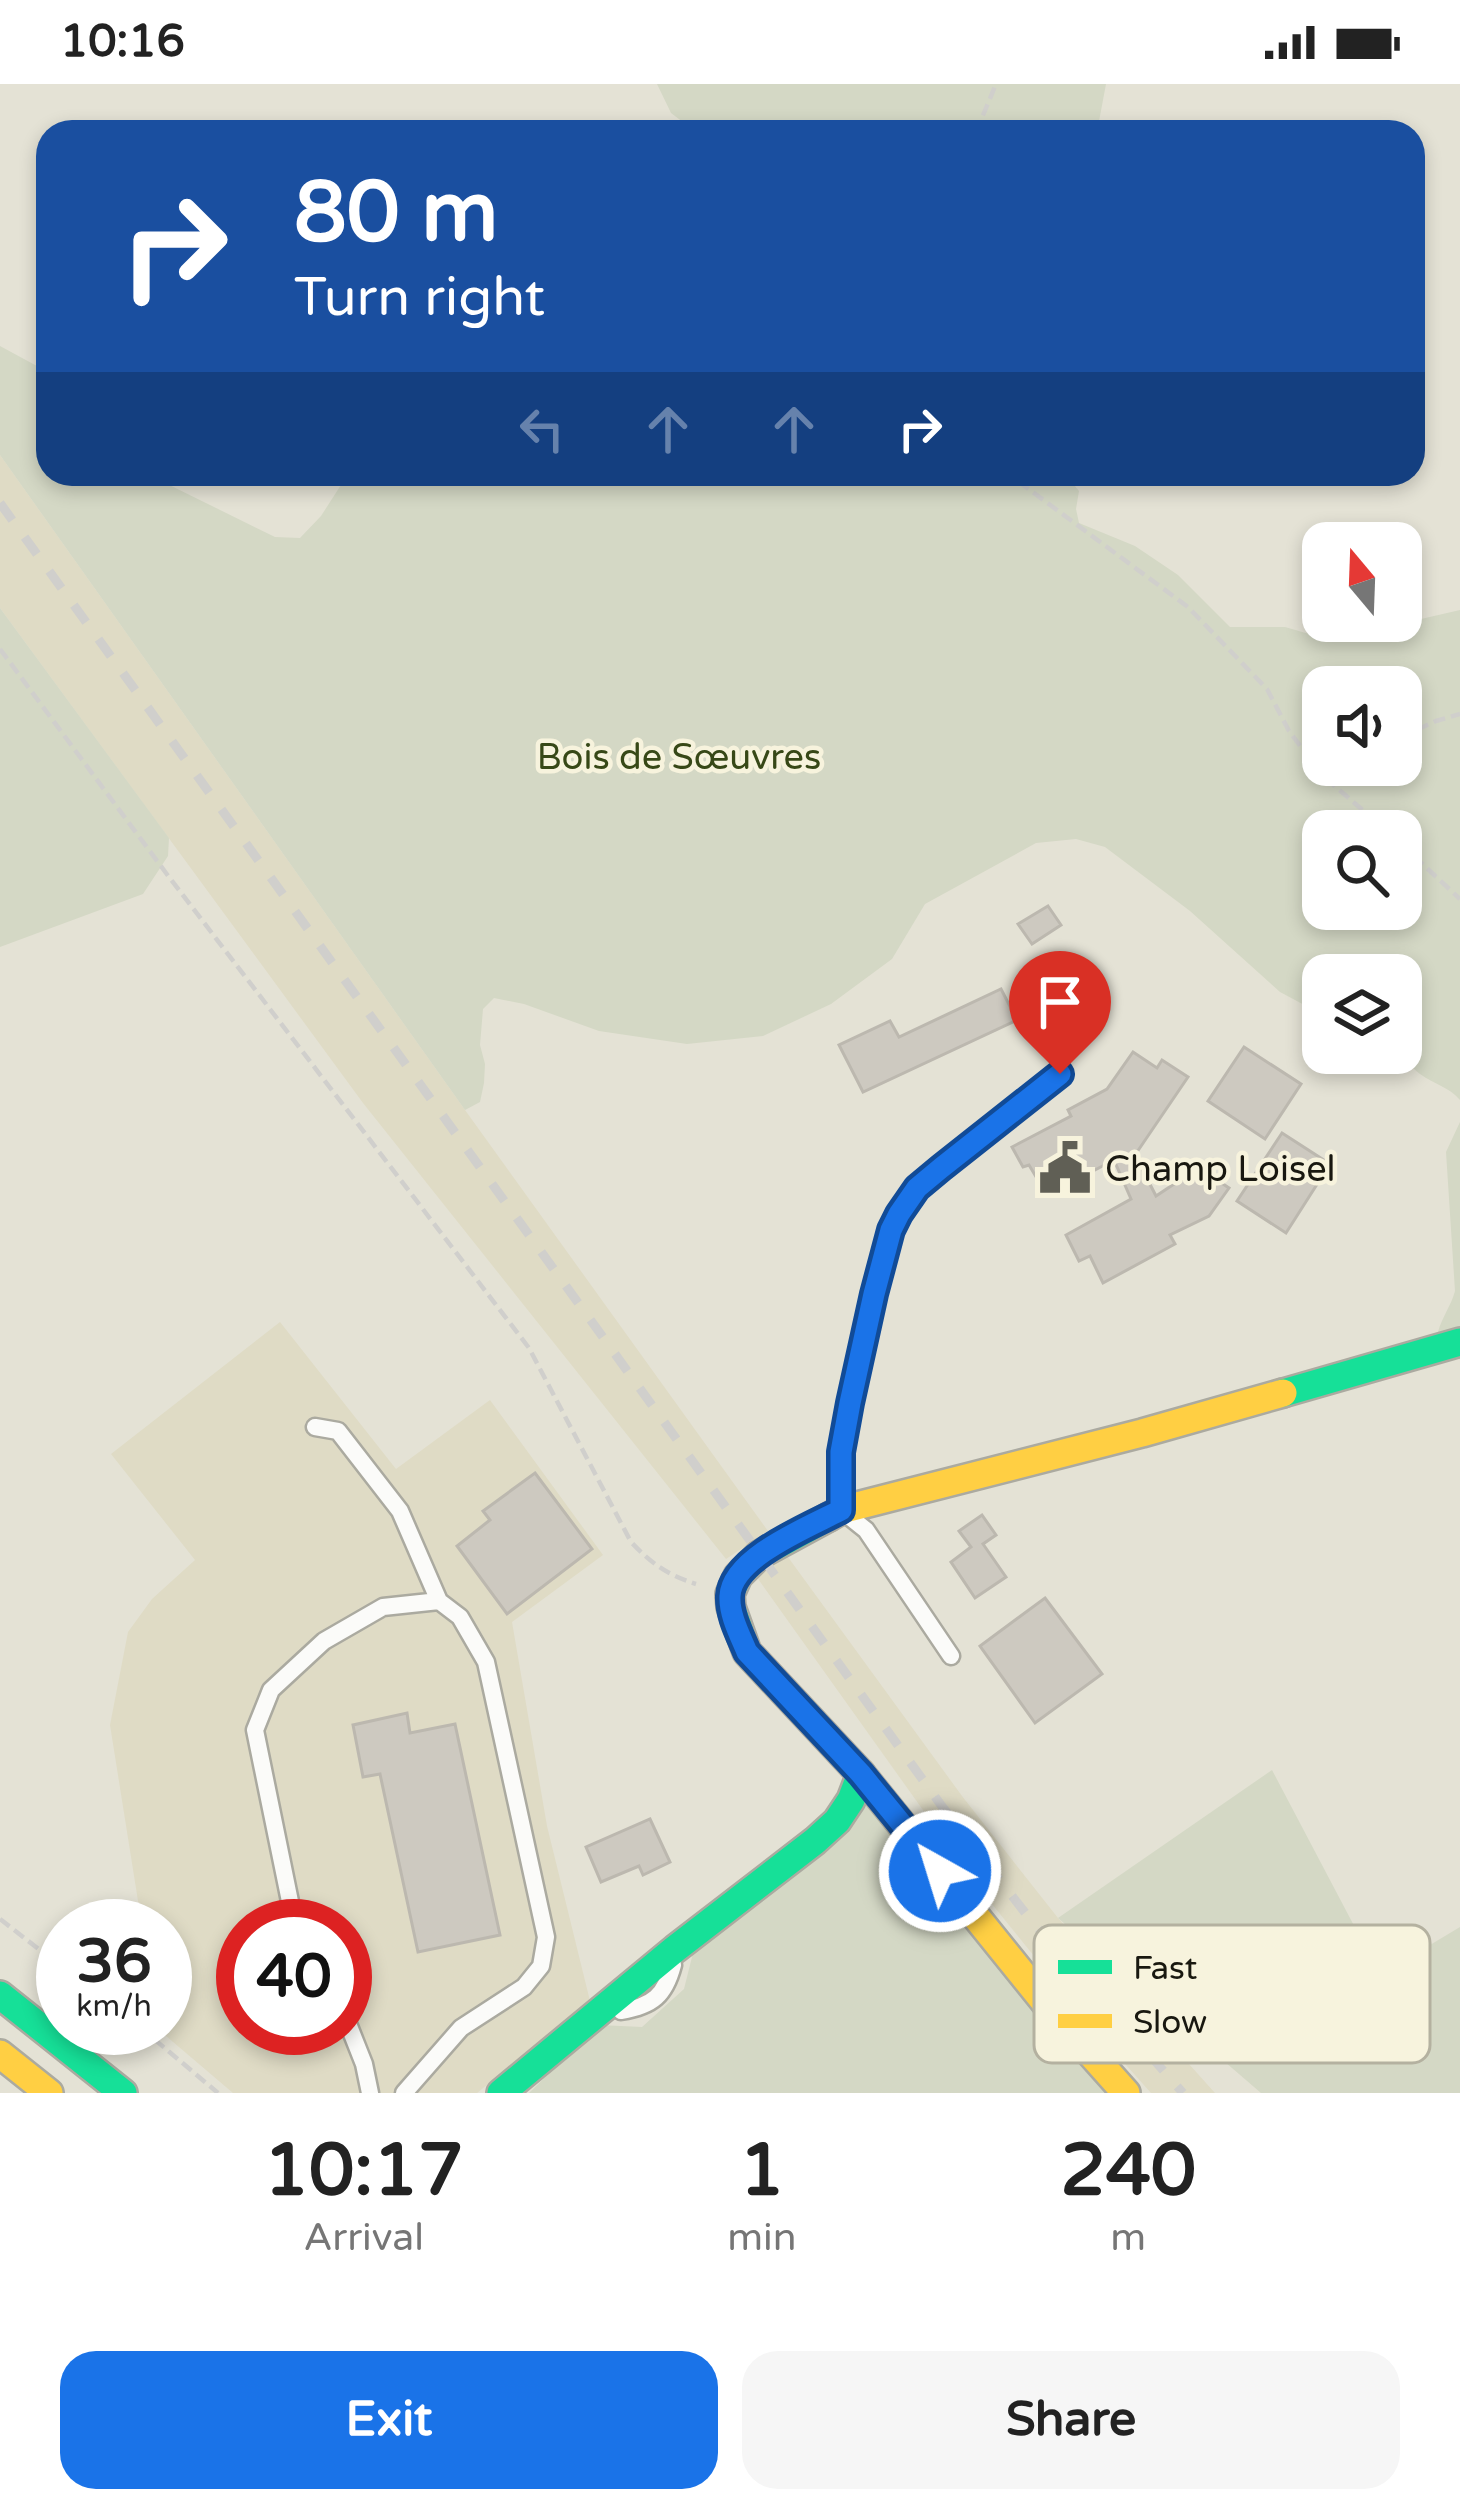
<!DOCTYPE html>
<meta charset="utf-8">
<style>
body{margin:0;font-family:"Varela Round",sans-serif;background:#f6f6f6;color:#222;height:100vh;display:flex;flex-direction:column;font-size:45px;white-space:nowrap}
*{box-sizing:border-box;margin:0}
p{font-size:39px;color:#767676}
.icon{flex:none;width:66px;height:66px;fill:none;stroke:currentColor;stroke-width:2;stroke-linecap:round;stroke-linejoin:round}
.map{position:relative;height:2009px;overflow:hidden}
.sheet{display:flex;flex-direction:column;background:#fff;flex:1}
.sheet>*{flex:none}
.guide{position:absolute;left:36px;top:36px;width:1389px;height:366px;border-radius:36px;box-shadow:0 6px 18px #0003;background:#1a4fa0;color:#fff;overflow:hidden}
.needle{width:78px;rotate:341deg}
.fabs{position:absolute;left:1302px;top:438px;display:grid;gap:24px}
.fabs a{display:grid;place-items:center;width:120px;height:120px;border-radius:24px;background:#fff;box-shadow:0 6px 18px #0003;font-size:60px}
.speed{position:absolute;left:36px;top:1815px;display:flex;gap:24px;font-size:60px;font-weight:700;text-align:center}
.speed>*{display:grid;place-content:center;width:156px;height:156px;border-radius:50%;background:#fff;box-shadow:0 6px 18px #0003;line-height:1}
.speed small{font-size:30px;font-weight:400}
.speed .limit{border:18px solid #d22;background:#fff;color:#111}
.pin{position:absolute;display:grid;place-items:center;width:102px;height:102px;color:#fff;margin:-123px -51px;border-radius:50% 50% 50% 0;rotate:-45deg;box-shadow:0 0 12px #0007}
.pin .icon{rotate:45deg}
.me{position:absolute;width:132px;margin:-66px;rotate:321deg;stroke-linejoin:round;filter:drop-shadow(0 0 9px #0008)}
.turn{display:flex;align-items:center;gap:42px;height:252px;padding:0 60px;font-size:54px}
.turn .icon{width:156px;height:156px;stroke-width:2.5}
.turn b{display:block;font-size:84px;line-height:102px}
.lanes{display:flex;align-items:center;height:114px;padding:0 60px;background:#0003;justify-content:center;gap:60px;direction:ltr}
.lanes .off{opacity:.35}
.eta{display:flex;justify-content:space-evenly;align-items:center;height:204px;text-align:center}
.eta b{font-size:72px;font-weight:700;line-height:84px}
.button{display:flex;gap:24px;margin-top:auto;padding:24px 60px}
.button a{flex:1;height:138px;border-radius:36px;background:#1a73e8;color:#fff;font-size:48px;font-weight:700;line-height:138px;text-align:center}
.button a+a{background:#f6f6f6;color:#222}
.status{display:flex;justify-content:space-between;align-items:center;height:84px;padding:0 60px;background:#fff;direction:ltr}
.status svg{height:33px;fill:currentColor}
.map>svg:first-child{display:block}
.built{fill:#dfdbc5;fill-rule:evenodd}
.green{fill:#d4d8c5;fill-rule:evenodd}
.building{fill:#cdc9c0;stroke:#bcb8af;stroke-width:3}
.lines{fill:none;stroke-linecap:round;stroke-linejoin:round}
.lane-casing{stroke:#abaaa0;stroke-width:21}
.fast-casing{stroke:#abaaa0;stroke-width:32}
.slow-casing{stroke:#abaaa0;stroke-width:32}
.path{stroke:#d0cfcc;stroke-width:4.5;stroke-dasharray:12 6;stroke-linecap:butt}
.lane{stroke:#fbfbf9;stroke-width:16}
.fast{stroke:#16e098;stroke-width:27}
.slow{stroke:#ffcf43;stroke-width:27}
.rail{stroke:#d0cfcc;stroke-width:9;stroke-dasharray:21 21;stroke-linecap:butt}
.route-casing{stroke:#114b97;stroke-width:30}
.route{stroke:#1a73e8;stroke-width:21}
.labels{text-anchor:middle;stroke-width:9;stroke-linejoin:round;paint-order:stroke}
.park-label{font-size:36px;fill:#374817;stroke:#f7f3dd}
.poi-label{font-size:36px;fill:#191810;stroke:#f7f3dd;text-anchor:start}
.key{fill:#f7f3dd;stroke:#b4b1a0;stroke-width:3}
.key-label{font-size:33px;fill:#191810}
</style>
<div class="status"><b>10:16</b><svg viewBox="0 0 49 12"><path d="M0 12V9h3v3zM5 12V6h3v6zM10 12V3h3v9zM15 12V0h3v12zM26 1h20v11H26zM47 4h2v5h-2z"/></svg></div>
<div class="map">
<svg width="1460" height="2009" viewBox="0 0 1460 2009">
<rect width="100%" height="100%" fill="#e4e2d5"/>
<path class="built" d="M0,371L465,1026L768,1447L726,1475L363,1019L0,524Z
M280,1238L396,1385L490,1316L603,1471L512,1538L547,1742L590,1917L477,2009H233L159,1946L158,1944H165V1842H142L110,1641L128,1548L152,1515L195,1476L111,1370ZM243,1842H345V1944H243Z
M785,1469L962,1712L1058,1834L1215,2009H1151L1085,1935L975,1799L756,1492Z"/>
<path class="green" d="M657,0H1106L1097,48H696L671,29Z
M0,262L48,288V390H147L275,453L300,454L321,432L348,390H997L1014,397L1041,390H1065L1079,407L1076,425L1079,439L1135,462L1178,491L1230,543H1285L1330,556L1460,526V1016C1449,1003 1434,1000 1420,990C1392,970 1401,922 1401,891H1323V931L1280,908L1190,827L1105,763L1076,755L1036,759L925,820L892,875L831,920L763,952L687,960L599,947L524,920L494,914L483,925L480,961L485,980L484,999L480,1018L465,1026L0,371ZM1401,603V681H1323V603ZM1401,747V825H1323V747Z
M0,524L169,754L168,772L143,810L0,863Z
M1460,1038V1276L1438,1248C1442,1233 1451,1222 1455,1207L1446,1068Z
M1272,1686L1380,1891L1460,1843V2009H1261L1058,1834Z
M870,1717L1110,2009H529L599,1941L642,1943L684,1905L694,1865Z"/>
<path class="building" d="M1048,822L1061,841L1032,860L1018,840Z
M1001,905L1017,936L863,1008L839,961L890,937L899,953Z
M1244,963L1301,1000L1265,1055L1208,1017Z
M1133,968L1157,984L1162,976L1188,993L1135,1071L1156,1112L1180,1096L1194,1081L1229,1104L1209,1132L1170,1151L1175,1160L1103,1199L1090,1172L1079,1177L1066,1151L1131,1115L1114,1076L1074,1097L1069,1087L1041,1101L1029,1081L1023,1083L1012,1063L1071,1032L1068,1026L1107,1005Z
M1282,1049L1330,1080L1286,1149L1237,1117Z
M535,1389L592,1465L507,1530L457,1462L490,1436L483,1427Z
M982,1431L996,1451L983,1460L1006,1493L975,1514L951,1478L971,1463L959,1447Z
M1045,1514L1102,1590L1035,1639L980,1562Z
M407,1629L410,1649L455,1640L500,1851L418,1868L380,1690L363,1693L353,1641Z
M650,1735L670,1778L643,1791L639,1782L601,1798L586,1763Z"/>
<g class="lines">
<g class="lane-casing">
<path id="lane" d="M315,1343L338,1347L400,1427L439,1517
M951,1572L866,1446L841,1426V1368L850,1319L874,1210L891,1146L899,1130L917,1104L941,1084L1060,990
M295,1842L255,1646L271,1606L324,1557L383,1523L439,1517L460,1533L486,1578L546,1853L541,1882L524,1903L461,1944L404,2009
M621,1927C653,1922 665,1911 673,1881
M345,1932L364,1980L370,2009"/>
</g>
<g class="fast-casing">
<path id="fast" d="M1283,1309L1460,1258
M0,1911L123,2009
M501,2009L675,1865L815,1757L837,1737L851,1716L861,1690L747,1568L731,1523L730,1510L738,1492L759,1471L829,1433"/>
</g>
<g class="slow-casing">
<path id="slow" d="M829,1433L841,1426L1142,1349L1283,1309
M861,1690L1044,1917L1126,2009
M0,1970L49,2009"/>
</g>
<path class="path" d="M976,48L996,0
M1003,390L1011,392L1188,523L1267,605L1289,647L1323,692L1387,747
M0,565L166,789L529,1264L631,1458C651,1479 667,1491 696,1500
M1401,653L1436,637L1460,630
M1323,692L1343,681
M1401,760L1460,815
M0,1835L63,1884
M141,1944L218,2009"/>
<use href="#lane" class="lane"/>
<use href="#fast" class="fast"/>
<use href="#slow" class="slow"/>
<path class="rail" d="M0,419L941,1721L1030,1835L1183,2009"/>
</g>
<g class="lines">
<g class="route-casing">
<path id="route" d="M940,1787L861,1690L747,1568C740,1551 729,1531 730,1512C732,1473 811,1442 841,1426V1368L850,1319L874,1210L891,1146L899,1130L917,1104L941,1084L1060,990"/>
</g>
<use href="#route" class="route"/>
</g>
<defs>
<g id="civic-bare" transform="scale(4.14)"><path d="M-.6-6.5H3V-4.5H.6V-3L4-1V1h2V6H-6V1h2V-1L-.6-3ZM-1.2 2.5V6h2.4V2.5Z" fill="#605f55" stroke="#f7f3dd" stroke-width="2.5" paint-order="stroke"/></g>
</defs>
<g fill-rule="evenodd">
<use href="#civic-bare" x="1065" y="1084"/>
</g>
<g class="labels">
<g class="park-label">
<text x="679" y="685">Bois de Sœuvres</text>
</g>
<g class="poi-label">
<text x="1105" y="1097">Champ Loisel</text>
</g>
</g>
<rect x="1034" y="1841" width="396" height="138" rx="18" class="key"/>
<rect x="1058" y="1876" width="54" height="14" fill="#16e098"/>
<rect x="1058" y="1930" width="54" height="14" fill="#ffcf43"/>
<g class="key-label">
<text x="1133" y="1895">Fast</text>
<text x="1133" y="1949">Slow</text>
</g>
</svg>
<div class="fabs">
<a><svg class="needle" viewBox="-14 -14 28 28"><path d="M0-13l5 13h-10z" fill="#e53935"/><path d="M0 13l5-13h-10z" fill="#767676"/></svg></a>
<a><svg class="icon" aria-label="sound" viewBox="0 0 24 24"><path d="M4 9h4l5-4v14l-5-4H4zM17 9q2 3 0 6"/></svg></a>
<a><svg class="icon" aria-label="search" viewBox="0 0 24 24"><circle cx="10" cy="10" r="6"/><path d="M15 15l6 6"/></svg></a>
<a><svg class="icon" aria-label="layers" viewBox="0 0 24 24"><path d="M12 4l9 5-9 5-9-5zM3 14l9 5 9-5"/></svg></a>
</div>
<div class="speed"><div>36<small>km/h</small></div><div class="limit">40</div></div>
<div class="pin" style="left:1060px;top:990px;background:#d93025"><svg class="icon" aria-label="arrive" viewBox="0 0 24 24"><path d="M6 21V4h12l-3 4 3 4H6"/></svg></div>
<svg class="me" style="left:940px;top:1787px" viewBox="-20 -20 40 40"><circle r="17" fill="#1a73e8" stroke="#fff" stroke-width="3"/><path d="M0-11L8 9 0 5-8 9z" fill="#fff"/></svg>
<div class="guide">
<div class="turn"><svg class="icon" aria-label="right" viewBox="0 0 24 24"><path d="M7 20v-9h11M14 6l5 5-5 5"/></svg><div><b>80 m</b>Turn right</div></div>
<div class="lanes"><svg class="icon off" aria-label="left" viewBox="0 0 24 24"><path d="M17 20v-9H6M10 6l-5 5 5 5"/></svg><svg class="icon off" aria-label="ahead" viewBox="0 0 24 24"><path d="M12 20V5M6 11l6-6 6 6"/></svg><svg class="icon off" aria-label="ahead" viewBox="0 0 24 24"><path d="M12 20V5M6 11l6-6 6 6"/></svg><svg class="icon" aria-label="right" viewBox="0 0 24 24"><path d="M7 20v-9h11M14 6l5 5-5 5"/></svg></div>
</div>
</div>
<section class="sheet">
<div class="eta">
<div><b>10:17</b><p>Arrival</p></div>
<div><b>1</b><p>min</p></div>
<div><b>240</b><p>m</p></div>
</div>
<div class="button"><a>Exit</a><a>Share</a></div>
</section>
